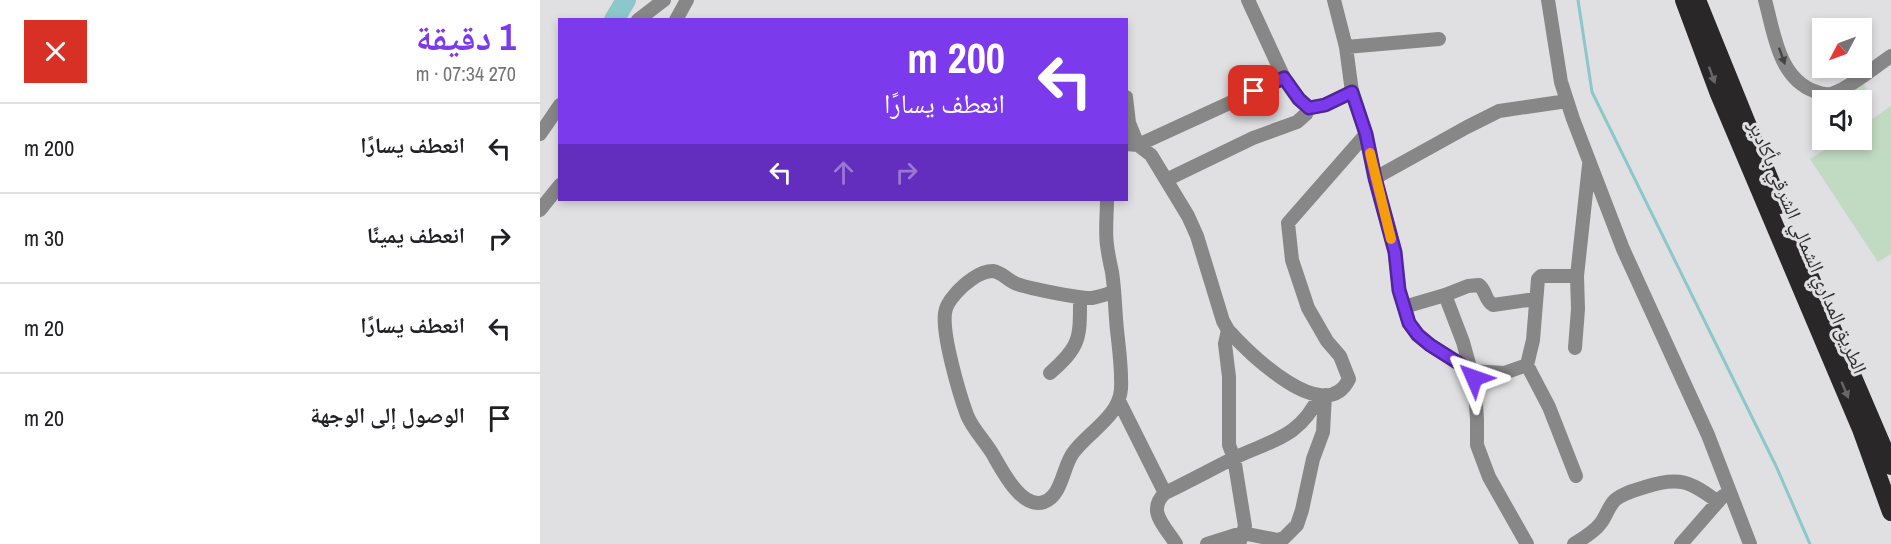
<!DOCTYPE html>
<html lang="ar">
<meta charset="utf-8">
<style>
body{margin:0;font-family:"Archivo Narrow","Noto Naskh Arabic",sans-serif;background:#f2f2f2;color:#202124;direction:rtl;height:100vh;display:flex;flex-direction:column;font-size:22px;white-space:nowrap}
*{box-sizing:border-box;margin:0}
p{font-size:20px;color:#757577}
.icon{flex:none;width:33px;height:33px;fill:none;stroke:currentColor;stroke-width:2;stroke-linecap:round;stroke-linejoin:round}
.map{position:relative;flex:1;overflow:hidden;direction:ltr}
.details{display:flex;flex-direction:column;background:#fff;width:540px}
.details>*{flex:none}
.hud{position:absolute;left:18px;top:18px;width:570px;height:183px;border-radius:0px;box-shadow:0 3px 9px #0003;direction:rtl;background:#7c3aed;color:#fff;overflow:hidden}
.needle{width:39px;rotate:229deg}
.buttons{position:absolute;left:1272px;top:18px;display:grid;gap:12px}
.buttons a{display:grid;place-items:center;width:60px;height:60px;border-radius:0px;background:#fff;box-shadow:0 3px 9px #0003;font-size:30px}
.pin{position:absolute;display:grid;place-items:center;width:51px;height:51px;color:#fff;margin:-26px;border-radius:12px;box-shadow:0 3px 9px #0006}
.me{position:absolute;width:66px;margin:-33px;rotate:313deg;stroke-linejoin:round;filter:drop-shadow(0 0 4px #0008)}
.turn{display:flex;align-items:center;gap:21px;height:126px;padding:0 24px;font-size:27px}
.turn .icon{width:78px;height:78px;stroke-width:2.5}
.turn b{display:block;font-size:42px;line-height:51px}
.lanes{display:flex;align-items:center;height:57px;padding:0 24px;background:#0003;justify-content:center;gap:30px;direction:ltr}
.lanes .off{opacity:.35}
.round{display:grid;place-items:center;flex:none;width:63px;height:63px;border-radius:0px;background:#f2f2f2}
.head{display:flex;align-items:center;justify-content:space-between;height:102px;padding:0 24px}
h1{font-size:36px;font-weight:700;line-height:45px;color:#7c3aed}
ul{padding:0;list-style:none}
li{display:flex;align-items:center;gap:18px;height:90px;padding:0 24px;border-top:2px solid #e0e0e0}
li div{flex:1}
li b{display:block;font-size:22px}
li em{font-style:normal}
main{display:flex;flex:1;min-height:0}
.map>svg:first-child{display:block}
.grass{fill:#c1dbc2}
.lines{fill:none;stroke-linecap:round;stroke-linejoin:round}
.stream{stroke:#8cc7cb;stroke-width:3}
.river{stroke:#8cc7cb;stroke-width:20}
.minor{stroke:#888787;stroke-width:14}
.highway{stroke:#292727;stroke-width:18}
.oneway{fill:#444445}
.oneway2{fill:#696868}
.route-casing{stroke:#51269a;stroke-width:15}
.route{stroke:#7c3aed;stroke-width:10}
.slow{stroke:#f59e0b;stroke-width:10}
.labels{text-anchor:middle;stroke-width:6;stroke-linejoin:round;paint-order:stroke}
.street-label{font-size:20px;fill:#2e2e2f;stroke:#e0e0e2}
</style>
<main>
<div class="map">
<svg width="1351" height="544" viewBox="0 0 1351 544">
<rect width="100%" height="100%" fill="#e0e0e2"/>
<path class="grass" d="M1323,83L1327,89L1310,100H1296Z
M1351,106V254L1338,262L1270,159L1300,140H1322V126Z"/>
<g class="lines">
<path class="stream" d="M1038,0L1052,92L1236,466L1270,544"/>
<path class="river" d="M74,20L86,0"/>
<path class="minor" d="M708,0L744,78L758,99L769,108L785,105L812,92L826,134L835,178L855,252L859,290L869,323L877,335L890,345L931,371L934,378L937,419V445L949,477L987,544
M794,0L806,47
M1008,0L1021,82L1033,119L1083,249L1168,435L1210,544
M1225,0C1234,32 1238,77 1274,91C1281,94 1289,96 1296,92C1312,86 1336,66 1351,56
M98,20L124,0
M136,20L147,0
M812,92L806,47L899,39
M586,97L589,123L598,145L744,78
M0,134L20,105
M586,144L598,145L611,155L648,216L657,236L683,321L688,330C708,352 785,429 809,379L800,356L787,341L768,308L752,260L748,223L826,134
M835,178L927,127L959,111L1027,101
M626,180L713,138L757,122L766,114L769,108
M567,200C567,214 565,230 567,245C568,254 570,263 572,272C575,291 575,311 577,330C579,349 582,369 581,389C579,417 548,432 533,453C523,466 522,496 504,502C481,510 461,468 452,453C444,440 432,428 427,415C419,393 402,335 405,313C406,301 423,285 432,279C439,274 445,271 453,271C462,272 468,281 477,284C488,288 541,299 552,298C559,297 567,294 574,292
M0,210L20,185
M905,295L923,342L931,371L964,373L987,365L1009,407L1036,476
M864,307L905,295L928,286L939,285C946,290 945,301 953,305L995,299
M688,330L685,344L689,377V445L694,458L705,526L699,544
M1035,348L1038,309L1037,276
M987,365L993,340L998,279L1001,276H1037L1049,165
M510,373C541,346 540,338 540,298
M579,401L625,493
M636,544C625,526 606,511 625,493C648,482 670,470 692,459C731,440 759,439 780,395
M667,544L702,533L738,540L744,538L757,525L762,510L773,459L783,432L785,395
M1034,544C1042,539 1054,532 1060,524C1066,517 1068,507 1075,500C1083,493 1095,490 1105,487C1139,476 1150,481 1178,502
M1141,544L1183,496"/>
<path class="highway" d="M1144,0L1179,94L1321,429L1351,512
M1157,0L1240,205
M1256,244L1351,466"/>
</g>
<defs><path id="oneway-solid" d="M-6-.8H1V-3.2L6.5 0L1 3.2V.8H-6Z" transform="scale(1.5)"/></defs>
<use class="oneway" href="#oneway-solid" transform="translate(1242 56) rotate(70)"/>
<g class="oneway2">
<use href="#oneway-solid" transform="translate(1172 75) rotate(70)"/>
<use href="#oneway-solid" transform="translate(1305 390) rotate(67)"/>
</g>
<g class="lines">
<g class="route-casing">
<path id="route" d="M714,91L744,78L759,99L769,108L785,105L812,92L826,134L835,178L855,252L859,290L869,323L878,335L890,345L931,371L934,378"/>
</g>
<use href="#route" class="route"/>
<path class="slow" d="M830,153L851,239"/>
</g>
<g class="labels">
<g class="street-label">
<text transform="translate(1268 247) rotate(67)" y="7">الطريق المداري الشمالي الشرقي بأكادير</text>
</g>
</g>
</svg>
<div class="buttons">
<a><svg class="needle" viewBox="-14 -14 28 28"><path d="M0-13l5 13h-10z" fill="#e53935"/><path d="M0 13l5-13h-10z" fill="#757577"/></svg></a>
<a><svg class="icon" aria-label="sound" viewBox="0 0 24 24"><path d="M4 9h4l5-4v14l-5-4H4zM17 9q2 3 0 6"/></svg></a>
</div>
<div class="pin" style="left:714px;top:91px;background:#d93025"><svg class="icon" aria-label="arrive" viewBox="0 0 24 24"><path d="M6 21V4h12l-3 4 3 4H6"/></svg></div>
<svg class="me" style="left:934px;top:378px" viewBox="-20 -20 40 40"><path d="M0-17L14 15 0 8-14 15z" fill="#7c3aed" stroke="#fff" stroke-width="4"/></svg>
<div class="hud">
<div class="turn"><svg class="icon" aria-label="left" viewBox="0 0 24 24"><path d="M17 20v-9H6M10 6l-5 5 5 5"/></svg><div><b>200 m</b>انعطف يسارًا</div></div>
<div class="lanes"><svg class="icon" aria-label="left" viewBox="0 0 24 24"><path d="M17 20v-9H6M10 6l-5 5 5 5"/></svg><svg class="icon off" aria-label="ahead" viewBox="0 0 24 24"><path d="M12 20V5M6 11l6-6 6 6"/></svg><svg class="icon off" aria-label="right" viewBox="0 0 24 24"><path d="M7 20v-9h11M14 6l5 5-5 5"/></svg></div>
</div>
</div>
<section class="details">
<div class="head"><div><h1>1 دقيقة</h1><p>270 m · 07:34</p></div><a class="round" style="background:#d93025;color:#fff"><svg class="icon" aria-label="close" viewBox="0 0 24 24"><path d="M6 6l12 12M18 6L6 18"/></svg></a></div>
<ul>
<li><svg class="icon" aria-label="left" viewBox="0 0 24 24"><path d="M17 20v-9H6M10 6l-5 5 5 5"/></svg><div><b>انعطف يسارًا</b></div><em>200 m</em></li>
<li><svg class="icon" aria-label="right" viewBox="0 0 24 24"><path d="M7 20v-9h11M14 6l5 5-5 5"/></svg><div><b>انعطف يمينًا</b></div><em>30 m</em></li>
<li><svg class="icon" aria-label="left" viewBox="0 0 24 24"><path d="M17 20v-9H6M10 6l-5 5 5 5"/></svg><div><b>انعطف يسارًا</b></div><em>20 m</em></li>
<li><svg class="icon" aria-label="arrive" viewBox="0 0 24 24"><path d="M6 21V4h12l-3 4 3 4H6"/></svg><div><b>الوصول إلى الوجهة</b></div><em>20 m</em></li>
</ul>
</section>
</main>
